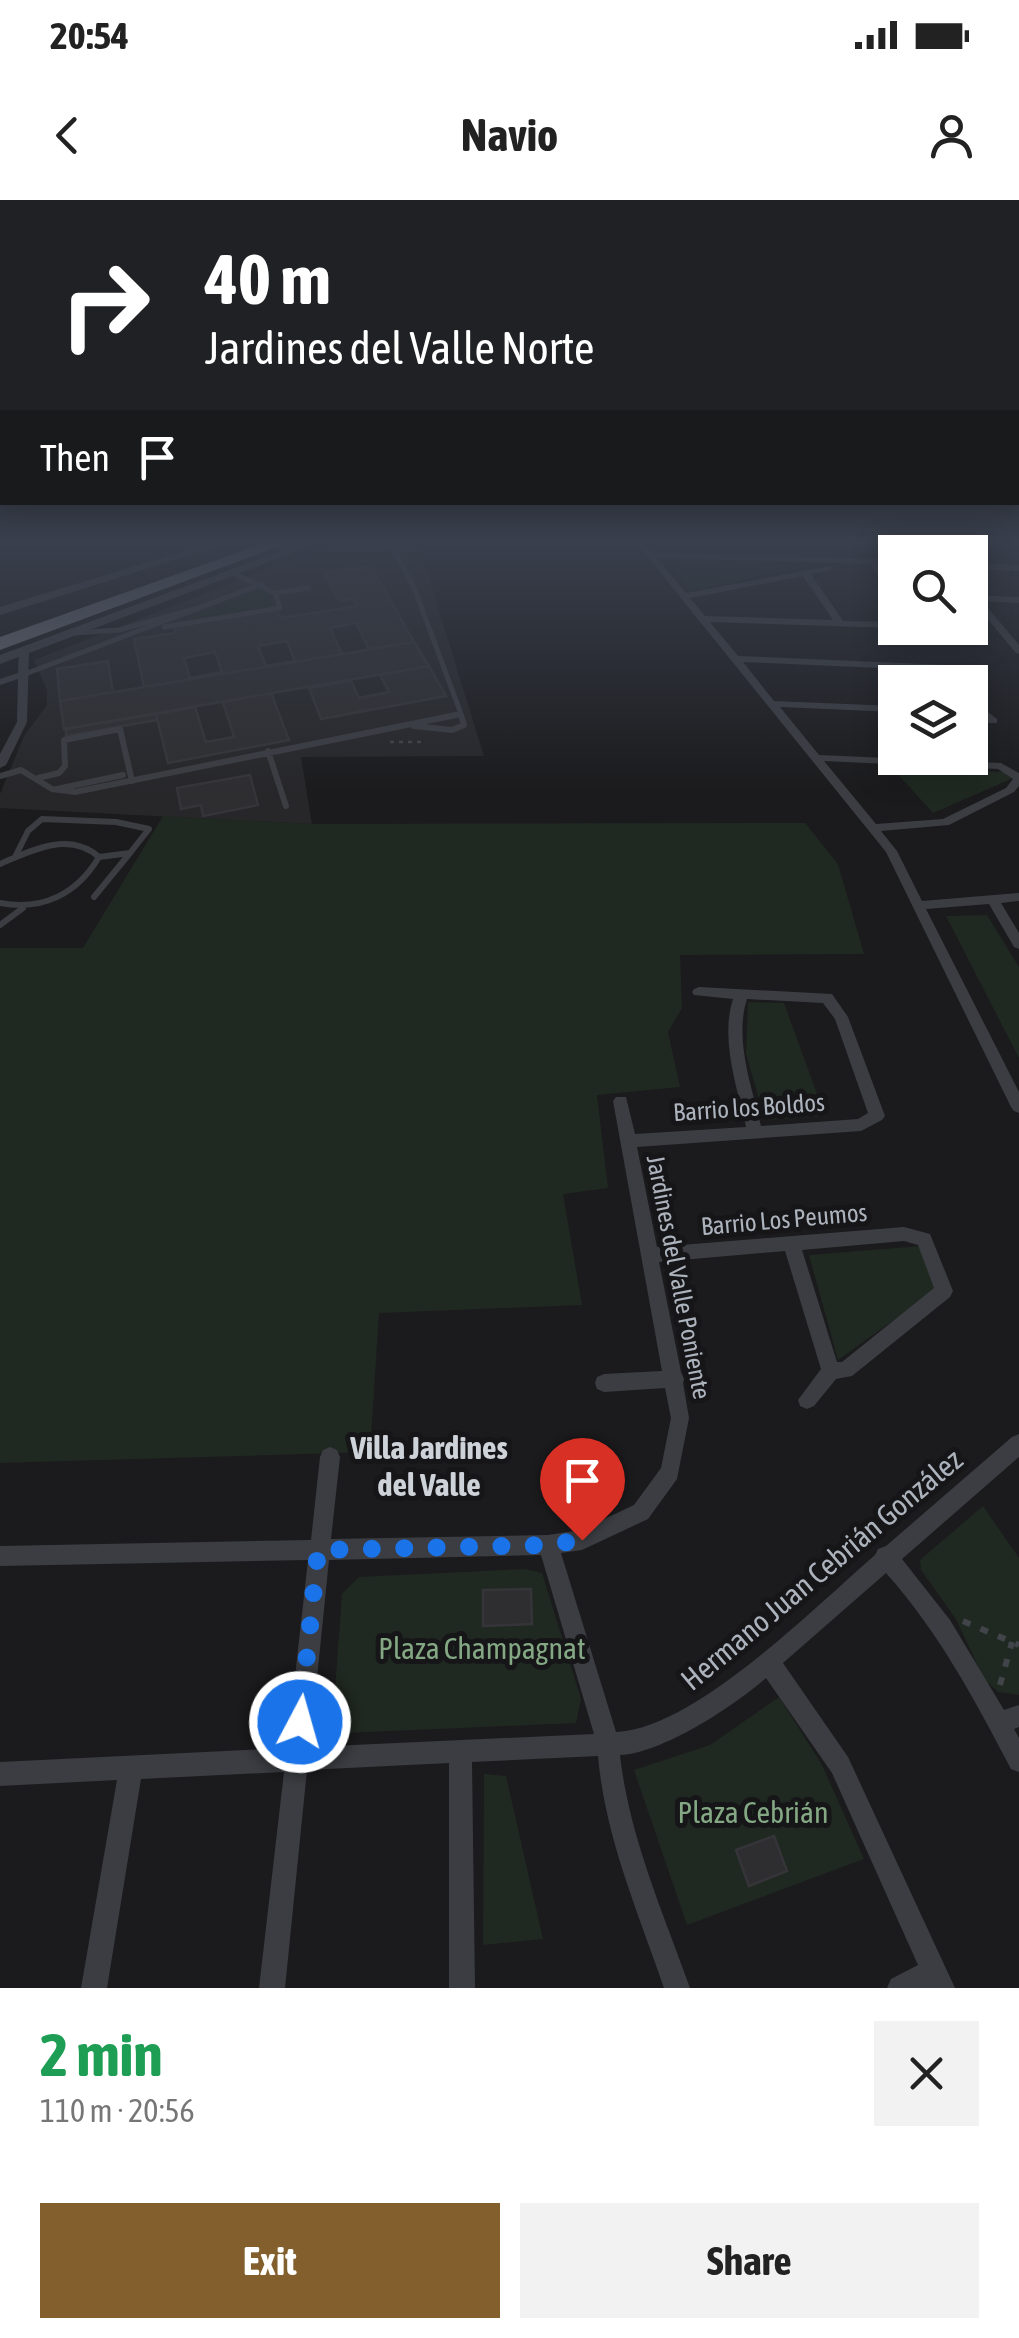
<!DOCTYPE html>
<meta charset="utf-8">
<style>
body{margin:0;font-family:"Asap Condensed",sans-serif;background:#f2f2f2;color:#222;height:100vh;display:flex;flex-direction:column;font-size:38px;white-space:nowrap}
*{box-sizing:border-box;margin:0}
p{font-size:32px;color:#767676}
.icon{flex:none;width:55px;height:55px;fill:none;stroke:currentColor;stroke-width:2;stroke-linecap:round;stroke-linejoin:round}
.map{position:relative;height:1788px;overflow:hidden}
.details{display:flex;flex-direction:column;background:#fff;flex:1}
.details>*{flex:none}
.top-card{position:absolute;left:0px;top:0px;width:1020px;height:305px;box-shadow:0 5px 25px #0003;background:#202124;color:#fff;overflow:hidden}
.controls{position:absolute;left:878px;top:335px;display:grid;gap:20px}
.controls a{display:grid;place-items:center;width:110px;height:110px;border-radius:0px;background:#fff;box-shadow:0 5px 25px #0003;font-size:50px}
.pin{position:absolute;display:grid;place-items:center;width:85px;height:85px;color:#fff;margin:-102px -42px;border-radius:50% 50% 50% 0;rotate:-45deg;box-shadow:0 0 10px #0007}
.pin .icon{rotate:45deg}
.me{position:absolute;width:110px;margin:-55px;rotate:6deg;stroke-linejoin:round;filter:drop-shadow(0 0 8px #0008)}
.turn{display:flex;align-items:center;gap:35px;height:210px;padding:0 40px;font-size:45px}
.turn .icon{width:130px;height:130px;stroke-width:2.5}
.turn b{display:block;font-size:70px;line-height:85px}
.then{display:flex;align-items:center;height:95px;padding:0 40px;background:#0003;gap:20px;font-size:38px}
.round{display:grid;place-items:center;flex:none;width:105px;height:105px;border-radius:0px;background:#f2f2f2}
.summary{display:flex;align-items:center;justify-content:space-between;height:170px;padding:0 40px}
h1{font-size:60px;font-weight:700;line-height:75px;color:#1e9e55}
.primary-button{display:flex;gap:20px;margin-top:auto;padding:20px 40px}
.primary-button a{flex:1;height:115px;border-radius:0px;background:#825f2c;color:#fff;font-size:40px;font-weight:700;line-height:115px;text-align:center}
.primary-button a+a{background:#f2f2f2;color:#222}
.status{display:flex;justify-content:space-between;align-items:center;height:70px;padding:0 50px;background:#fff;direction:ltr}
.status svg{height:28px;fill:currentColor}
header{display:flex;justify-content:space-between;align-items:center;height:130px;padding:0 40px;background:#fff;font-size:45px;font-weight:700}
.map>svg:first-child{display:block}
.built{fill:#27272a}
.green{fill:#202921}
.building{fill:#2e2e31;stroke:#353539;stroke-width:2.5;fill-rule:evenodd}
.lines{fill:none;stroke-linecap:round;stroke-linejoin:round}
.path-far1{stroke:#414449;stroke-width:2.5;stroke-dasharray:4 5;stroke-linecap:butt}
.path{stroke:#414449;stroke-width:6;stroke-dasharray:8 11;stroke-linecap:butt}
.service-far1{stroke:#3b3d42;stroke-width:5}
.service{stroke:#3b3d42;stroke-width:6}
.minor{fill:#3b3d42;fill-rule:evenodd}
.tertiary{fill:#3b3d42;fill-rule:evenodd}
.motorway{fill:#676b73;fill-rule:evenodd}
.route{stroke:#1a73e8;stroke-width:18;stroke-dasharray:0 32.4}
.labels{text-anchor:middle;stroke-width:10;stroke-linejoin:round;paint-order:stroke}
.street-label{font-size:25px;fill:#adb3bd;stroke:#161618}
.near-street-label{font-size:30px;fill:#adb3bd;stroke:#161618}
.near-park-label{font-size:30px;fill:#84a884;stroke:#161618}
.near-neighbourhood-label{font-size:32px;font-weight:bold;fill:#ced2d9;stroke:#161618}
</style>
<div class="status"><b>20:54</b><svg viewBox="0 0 49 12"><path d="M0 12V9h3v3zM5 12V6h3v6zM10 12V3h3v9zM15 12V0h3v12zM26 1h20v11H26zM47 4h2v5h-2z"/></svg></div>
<header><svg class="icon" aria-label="back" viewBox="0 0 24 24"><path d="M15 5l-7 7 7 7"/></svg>Navio<svg class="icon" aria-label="person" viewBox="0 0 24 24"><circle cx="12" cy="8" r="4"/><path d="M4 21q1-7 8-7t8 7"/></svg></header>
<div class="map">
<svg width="1019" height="1788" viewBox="0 0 1019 1788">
<rect width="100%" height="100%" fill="#1b1b1d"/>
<path class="built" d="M342,340H417L484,556L301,557L312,624L0,608V594L24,536L47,505V490L34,460Z"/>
<path class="green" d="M669,360L820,364L689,391Z
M257,390L266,391L272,403L268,407L186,420Z
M893,569L1007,572L1011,579L933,613Z
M163,616L312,624L805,623L838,664L864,754L680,755L682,808L668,832L680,887L597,895L608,988L563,994L582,1105L379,1113L370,1252L0,1263V748H83Z
M987,715L1019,767V858L946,716Z
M748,802L784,803L825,916L765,920L746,854Z
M922,1046L938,1088L838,1160L809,1055Z
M983,1306L1019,1358V1495L998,1492L984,1479L956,1419L921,1370L920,1360Z
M525,1369L542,1373L581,1499L576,1523L344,1533L333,1518L342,1394L359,1377Z
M779,1497L822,1565L864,1659L687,1725L634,1570L710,1545Z
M484,1574L506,1576L543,1739L483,1745Z"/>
<path class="building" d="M371,366L414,442L369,449L356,423L330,428L342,454L144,487L134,439L175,433L174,426L277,410L280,418L357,406L353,399L339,401L325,373ZM287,441L295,461L266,466L258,446ZM215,452L222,472L190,478L184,458Z
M414,442L429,466L64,529L60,501Z
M108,461L113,492L60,501L57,469Z
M429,466L446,496L321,519L309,488L351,481L359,498L389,492L380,475Z
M271,493L289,540L168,563L156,514L195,507L206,542L234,537L223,502Z
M156,514L157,520L66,536V529Z
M250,575L258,605L203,616L201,605L181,609L177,588Z
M531,1389L532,1424L483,1426V1390Z
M774,1636L787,1671L749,1686L736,1650Z"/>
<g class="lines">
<path class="path-far1" d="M390,542H426"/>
<path class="path" d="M963,1421L1019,1445
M1000,1485L1012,1442"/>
<path class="service-far1" d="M389,340L415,390L461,514L444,517
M275,393L308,388
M164,427L280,408L275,393L233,373
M74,433L119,430L198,408
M25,474L262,384"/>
<path class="service" d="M414,526L452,530L464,525L461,515
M268,551L286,606
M0,576L21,570L52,589L75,592L456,515
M38,578L59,573L65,566L64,540L120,529L132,581
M57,589L123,575
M15,657L28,631L42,619L116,622L149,629L130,653L99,657
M0,664C32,650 69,631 99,657C77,694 43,711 0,703
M94,697L130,653
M0,725L23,708"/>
<path class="minor" d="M634,340H642L653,353L883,359L887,362L878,364L895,386V395L892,394L869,364L657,358L686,393L831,366V370L811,374L843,421L895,422L896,428L710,422L738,456L948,465L953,468L948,471L743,462L774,501L895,506V512L780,507L819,555L1001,563L1019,573V586L1014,592L949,625L881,631L897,651L922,701L1019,693V701L1001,703L1019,733V749L1014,747L989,704L926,709L1019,892V913L1014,911L1011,907L886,652ZM803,376L833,420L705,416L690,398ZM824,561L998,569L1013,579L1006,588L943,619L876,624Z
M970,363L1019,365V371L970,369Z
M970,389L978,395L1019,397V403L982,401L1019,445V454L1016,453L970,398Z
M921,428H929L935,436L933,438H927Z
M24,448L29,451L27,522L6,565L0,568V554L17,522L18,479L0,485V479L18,473L19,451Z
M970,492L975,495L980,506L997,519V523H989L971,510Z
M699,787L832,794L848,817L885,916L882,920L861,931L637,947L657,1047L904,1027L930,1034L953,1091L950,1097L852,1176L836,1179L814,1206L807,1209L800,1206L798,1200L821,1169L785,1051L659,1062L681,1172L684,1179L683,1183L689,1218L677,1279L648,1319L582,1350L561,1353L616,1532C694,1529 815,1407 875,1355L878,1349L886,1346L1012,1237L1019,1234V1257L902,1359L950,1420L1004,1510L1019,1505V1527L1014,1529L1019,1538V1572L1011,1569C975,1500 938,1431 886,1373L783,1463L848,1557L955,1788H887L891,1779L918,1765L832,1573L766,1478C734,1506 663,1553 620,1555C629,1636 663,1712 690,1788H664C638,1712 605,1637 598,1556L472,1562L475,1788H449V1563L307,1570L285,1788H259L284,1572L141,1579L107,1788H81L117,1580L0,1586V1562L287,1548L308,1360L0,1366V1346L311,1340L320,1257L323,1250L330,1247L337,1250L340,1257L331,1339L548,1335L581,1330L634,1305L661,1268L671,1218L665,1188L604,1192L597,1189L595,1183L597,1177L604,1174L662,1171L613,901L616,897H626L635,934L746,927C737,887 720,839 733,799L694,795L692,792L694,789ZM747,799L823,803L835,819L868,913L858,919L761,926C752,887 734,839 747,799ZM904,1041L918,1045L934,1088L842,1162H837L802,1050ZM541,1355L594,1534L310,1547L329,1360Z"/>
<path class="tertiary" d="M221,340H238L0,415V407Z
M311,340H327L0,464V455Z"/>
<path class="motorway" d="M273,340H296L0,450V437Z"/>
</g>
<linearGradient id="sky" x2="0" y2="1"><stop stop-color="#0f0f10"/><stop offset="0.58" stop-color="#393f4c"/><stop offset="1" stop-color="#393f4c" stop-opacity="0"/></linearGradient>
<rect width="1019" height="590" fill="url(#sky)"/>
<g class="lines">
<path class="route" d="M300,1522L318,1350L548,1345L582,1340"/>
</g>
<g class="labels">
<g class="street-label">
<text transform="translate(749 907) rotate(-4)" y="9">Barrio los Boldos</text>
<text transform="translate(784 1019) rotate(-5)" y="9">Barrio Los Peumos</text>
<text transform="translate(679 1077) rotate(79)" y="9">Jardines del Valle Poniente</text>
</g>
<g class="near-street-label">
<text transform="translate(822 1370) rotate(-40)" y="10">Hermano Juan Cebrián González</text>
</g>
<g class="near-park-label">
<text x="482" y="1459">Plaza Champagnat</text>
<text x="753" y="1623">Plaza Cebrián</text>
</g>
<g class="near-neighbourhood-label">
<text x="429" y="1259">Villa Jardines<tspan x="429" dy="37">del Valle</tspan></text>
</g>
</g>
</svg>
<div class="controls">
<a><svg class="icon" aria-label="search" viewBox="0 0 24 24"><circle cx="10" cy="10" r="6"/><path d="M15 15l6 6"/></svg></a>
<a><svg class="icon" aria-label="layers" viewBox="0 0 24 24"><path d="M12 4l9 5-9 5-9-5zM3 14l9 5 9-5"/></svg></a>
</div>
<div class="pin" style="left:582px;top:1340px;background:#d93025"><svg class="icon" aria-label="arrive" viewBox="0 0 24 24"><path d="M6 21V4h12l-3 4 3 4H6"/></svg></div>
<svg class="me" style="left:300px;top:1522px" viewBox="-20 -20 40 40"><circle r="17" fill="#1a73e8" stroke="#fff" stroke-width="3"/><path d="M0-11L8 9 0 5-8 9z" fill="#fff"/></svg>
<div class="top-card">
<div class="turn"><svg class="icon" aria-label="right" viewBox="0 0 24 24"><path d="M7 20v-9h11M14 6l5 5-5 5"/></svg><div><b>40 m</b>Jardines del Valle Norte</div></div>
<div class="then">Then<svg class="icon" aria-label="arrive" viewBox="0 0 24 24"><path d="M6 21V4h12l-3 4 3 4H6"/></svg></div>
</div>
</div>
<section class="details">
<div class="summary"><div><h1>2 min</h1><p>110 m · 20:56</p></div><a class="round"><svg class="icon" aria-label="close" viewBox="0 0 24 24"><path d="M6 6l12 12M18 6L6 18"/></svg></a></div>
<div class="primary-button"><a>Exit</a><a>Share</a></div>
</section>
